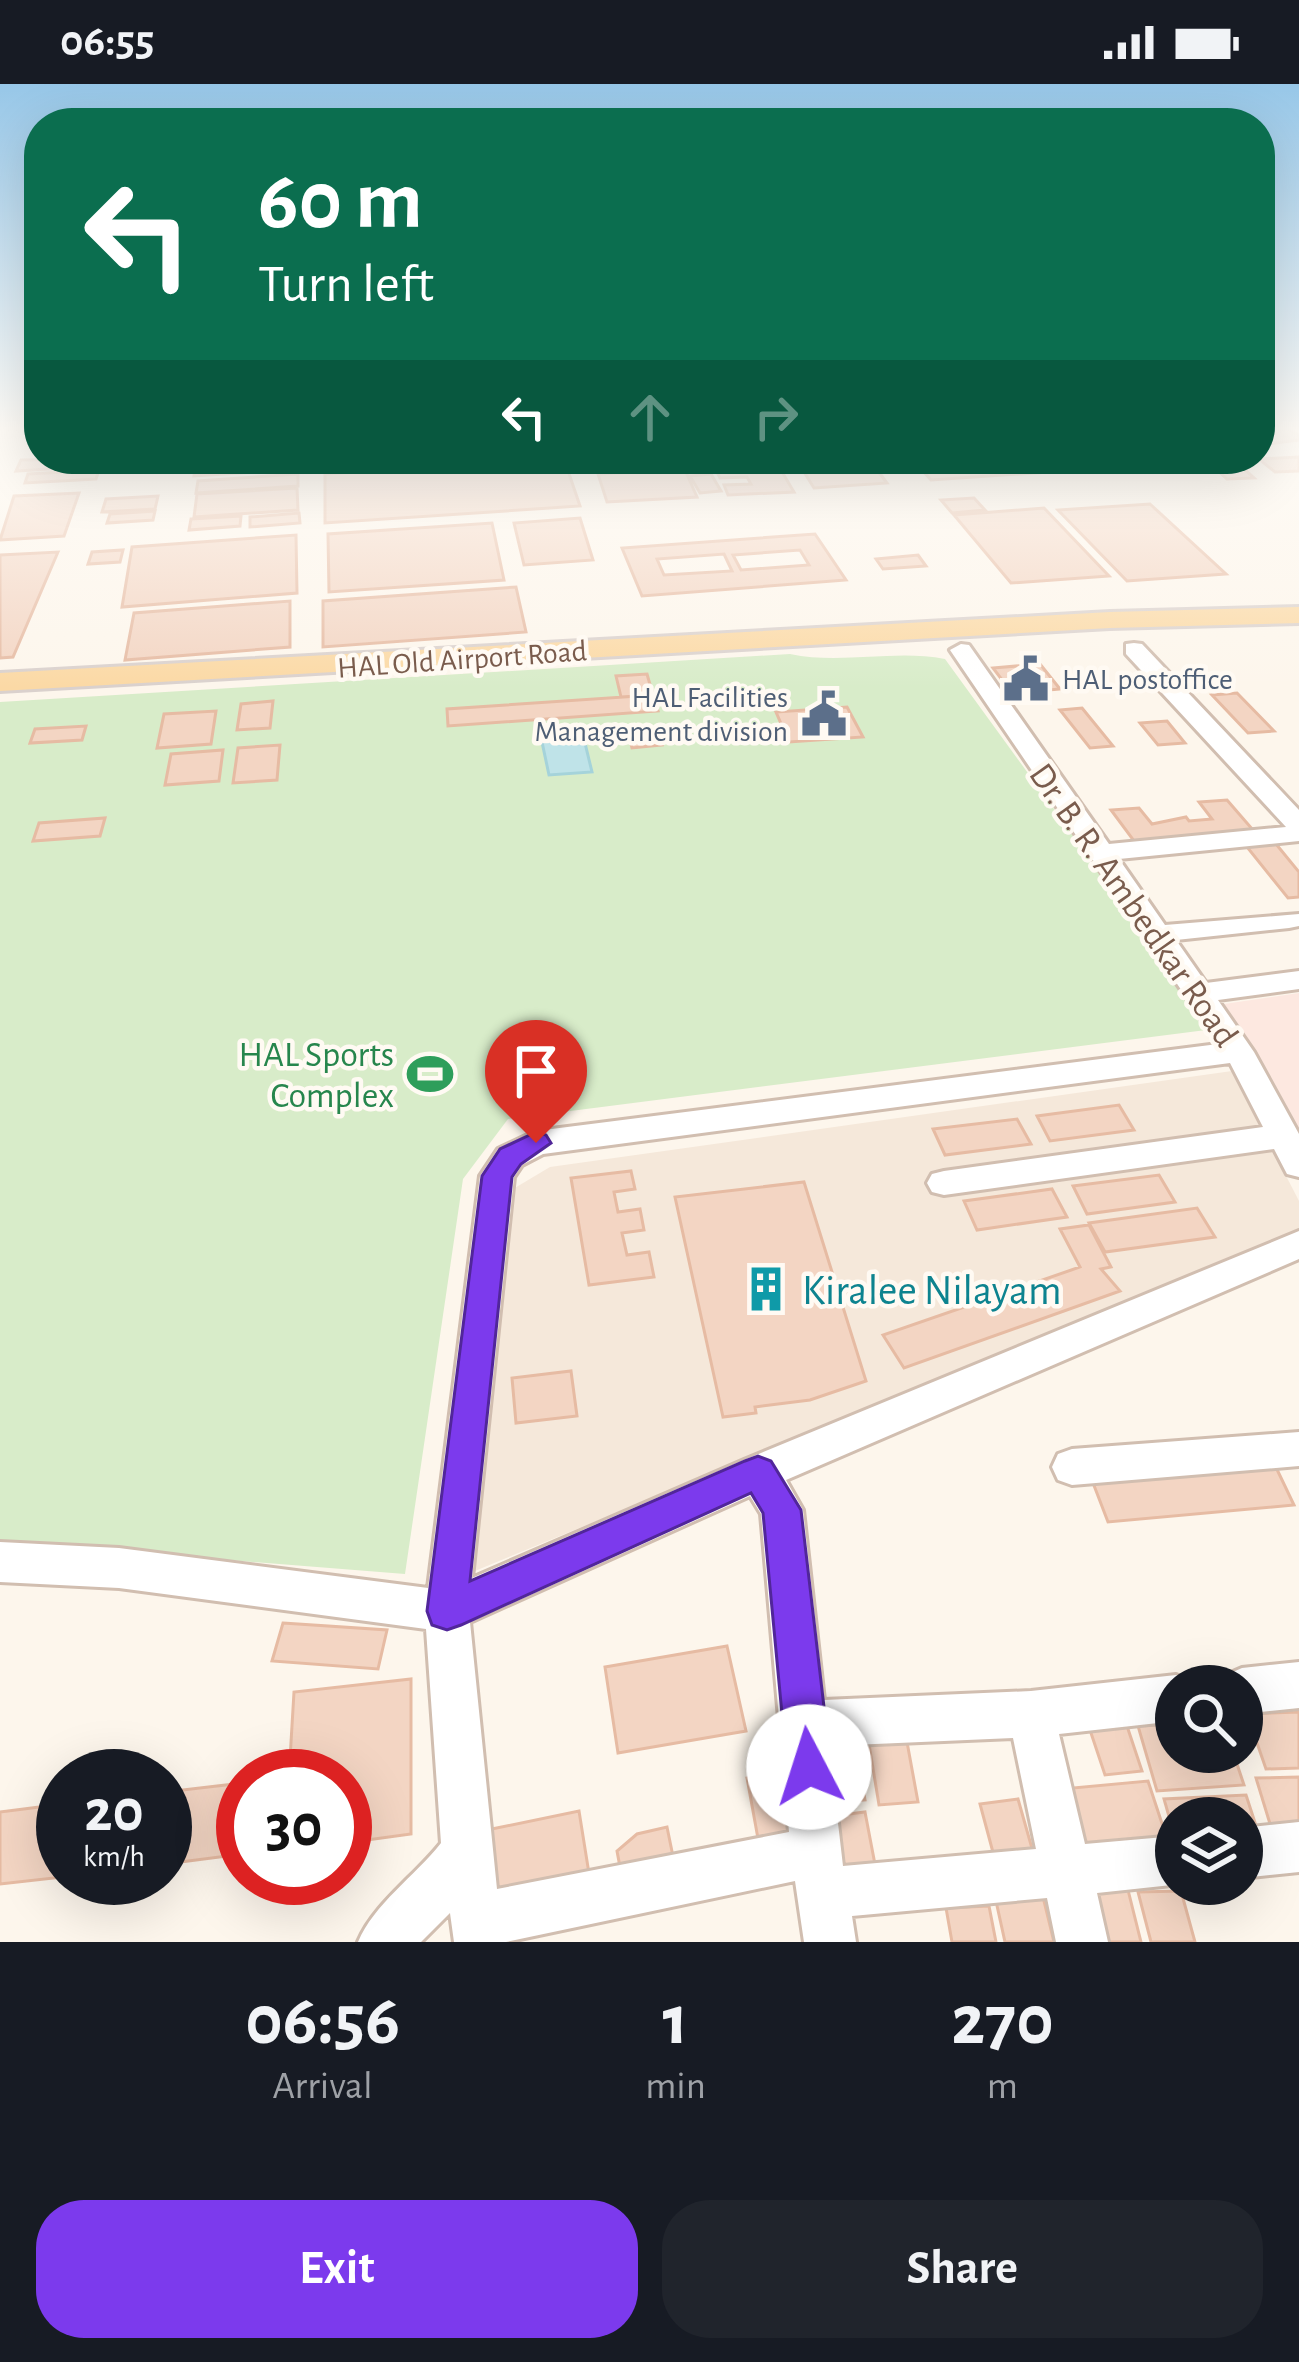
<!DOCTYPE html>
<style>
body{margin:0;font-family:"Alegreya Sans",sans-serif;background:#20242c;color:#f1f3f6;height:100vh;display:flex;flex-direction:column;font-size:45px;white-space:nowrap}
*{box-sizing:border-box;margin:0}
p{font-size:39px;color:#9ea1a6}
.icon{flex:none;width:66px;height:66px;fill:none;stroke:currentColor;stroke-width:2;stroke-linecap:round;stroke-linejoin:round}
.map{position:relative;height:1858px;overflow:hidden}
.panel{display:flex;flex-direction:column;background:#171b24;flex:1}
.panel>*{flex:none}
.guide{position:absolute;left:24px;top:24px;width:1251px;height:366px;border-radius:48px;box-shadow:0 12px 48px #0002;background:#0b6e4f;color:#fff;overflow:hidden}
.controls{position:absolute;left:1155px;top:1581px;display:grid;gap:24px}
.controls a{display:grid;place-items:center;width:108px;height:108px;border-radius:50%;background:#171b24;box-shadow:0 12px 48px #0002;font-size:60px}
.speed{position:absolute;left:36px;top:1665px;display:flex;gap:24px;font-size:60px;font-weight:700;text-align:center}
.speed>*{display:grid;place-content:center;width:156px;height:156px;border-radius:50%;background:#171b24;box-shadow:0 12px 48px #0002;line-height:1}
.speed small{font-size:30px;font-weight:400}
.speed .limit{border:18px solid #d22;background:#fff;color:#111}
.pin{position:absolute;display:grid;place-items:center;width:102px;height:102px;color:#fff;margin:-123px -51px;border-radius:50% 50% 50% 0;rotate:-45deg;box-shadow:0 0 12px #0007}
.pin .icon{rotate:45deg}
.me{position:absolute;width:132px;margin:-66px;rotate:355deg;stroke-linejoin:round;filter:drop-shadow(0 0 9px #0008)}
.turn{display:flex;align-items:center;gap:42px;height:252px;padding:0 36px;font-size:54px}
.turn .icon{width:156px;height:156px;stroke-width:2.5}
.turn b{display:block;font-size:84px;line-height:102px}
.lanes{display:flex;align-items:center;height:114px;padding:0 36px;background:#0003;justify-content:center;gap:60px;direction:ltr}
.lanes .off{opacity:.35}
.eta{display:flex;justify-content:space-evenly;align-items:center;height:204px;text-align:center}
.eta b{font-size:72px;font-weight:700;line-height:84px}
.button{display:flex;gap:24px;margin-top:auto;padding:24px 36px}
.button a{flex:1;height:138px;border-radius:48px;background:#7c3aed;color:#fff;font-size:48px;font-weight:700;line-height:138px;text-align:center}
.button a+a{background:#20242c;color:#f1f3f6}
.status{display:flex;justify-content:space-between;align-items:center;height:84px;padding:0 60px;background:#171b24;direction:ltr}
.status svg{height:33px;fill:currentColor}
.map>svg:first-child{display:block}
.residential{fill:#f5e8da}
.commercial{fill:#fde8e0}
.green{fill:#d8ecc9}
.water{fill:#bfe3e8;stroke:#a5d3da;stroke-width:3}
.building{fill:#f3d5c3;stroke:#e6bba3;stroke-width:3;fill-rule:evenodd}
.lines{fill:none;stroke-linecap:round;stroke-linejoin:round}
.minor-casing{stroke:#d1beb0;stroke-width:6}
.major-casing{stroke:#dad1cd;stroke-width:6}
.minor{fill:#fff;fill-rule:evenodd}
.major{fill:#fbd9a5;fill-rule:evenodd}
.route{fill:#7c3aed;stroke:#51269a;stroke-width:3}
.labels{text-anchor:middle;stroke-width:9;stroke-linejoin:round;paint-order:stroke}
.far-street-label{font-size:30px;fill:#7a5c4d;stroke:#fffaf3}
.far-service-label{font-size:30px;fill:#4e5e75;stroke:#fffaf3;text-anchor:start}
.street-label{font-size:36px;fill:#7a5c4d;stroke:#fffaf3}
.leisure-label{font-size:36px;fill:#27864d;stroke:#fffaf3;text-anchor:end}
.near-culture-label{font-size:42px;fill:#0d838f;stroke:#fffaf3;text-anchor:start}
</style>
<div class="status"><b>06:55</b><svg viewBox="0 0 49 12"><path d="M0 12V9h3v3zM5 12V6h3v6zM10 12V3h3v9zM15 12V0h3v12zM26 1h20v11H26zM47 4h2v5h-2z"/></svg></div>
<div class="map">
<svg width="1299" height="1858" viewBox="0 0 1299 1858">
<rect width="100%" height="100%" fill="#fdf6ec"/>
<path class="residential" d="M1232,987L1299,1117V1148L470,1489L508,1108L550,1083Z"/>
<path class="commercial" d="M1299,909V1050L1224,920Z"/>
<path class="green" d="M790,570C841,581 894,565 945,575L1214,945L508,1035L463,1095L405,1490L0,1458V618Z"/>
<path class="water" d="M584,655L592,688L549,691L542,658Z"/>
<path class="building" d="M1260,344H1285L1299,351V356L1260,361Z
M1299,373V387L1275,388L1259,375Z
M100,375L98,382L16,387L21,376Z
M130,375H172V383L129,386Z
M197,375H258L257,388L194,392Z
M325,375H463L325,383Z
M564,375L580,422L325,439V390Z
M796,375H869L887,399L814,404Z
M912,375H1004L1019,390L931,396Z
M1006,375H1097L1108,384L1021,390Z
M1205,375H1233L1254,394L1227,395Z
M778,381L794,408L728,411L724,401L751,400L747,393L720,394L715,384Z
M99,386L96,395L25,399L28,390Z
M685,386L697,413L607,418L598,390Z
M298,390V402L196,409L198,397Z
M711,390L721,407L700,409L690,392Z
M297,404L298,426L194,433L197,410Z
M79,409L64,452L0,456L14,412Z
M158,412L155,425L102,428L106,415Z
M974,414L985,426L952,429L941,416Z
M1150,420L1226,490L1127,497L1058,426Z
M1044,424L1109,492L1011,499L954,431Z
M155,427L153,436L107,439L110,430Z
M299,429L300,439L250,443V433Z
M241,432L240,442L189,446L191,435Z
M580,434L593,476L524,481L514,439Z
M492,439L504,496L329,508L328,450Z
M815,450L846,496L642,512L622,464ZM800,466L809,481L741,486L733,471ZM724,470L732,487L664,491L657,475Z
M296,451L297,509L122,523L132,463Z
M123,466L120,478L88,480L92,468Z
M58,468L13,573L0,574V471Z
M918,471L926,482L883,485L876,475Z
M516,503L526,548L323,563V517Z
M290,517V563L125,576L134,529Z
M1040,580L1060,605L1012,609L993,584Z
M647,590L653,611L621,613L616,592Z
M1237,609L1274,647L1248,649L1212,611Z
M653,611L658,627L448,642L447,625Z
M273,617L270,644L237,646L241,620Z
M847,623L863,653L789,658L776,628Z
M1082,624L1113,662L1090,664L1060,626Z
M216,627L211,660L157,664L164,630Z
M1167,637L1185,659L1158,661L1140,639Z
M86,642L82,656L30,659L35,645Z
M657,646L662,661L632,664L628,648Z
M280,661L277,696L233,699L238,664Z
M223,666L219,697L165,701L171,670Z
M1227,716L1253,746L1134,757L1111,726L1139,724L1152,740L1186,733L1189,737L1212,735L1199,718Z
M105,734L100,752L33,757L39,739Z
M1276,760L1299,788V813L1288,814L1247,763Z
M1119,1021L1134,1046L1050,1057L1037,1032Z
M1017,1035L1031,1060L945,1071L933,1045Z
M631,1087L635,1105L614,1108L618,1128L640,1125L644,1146L622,1149L627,1171L649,1168L654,1193L589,1201L571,1094Z
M1159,1091L1175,1118L1087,1130L1073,1102Z
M804,1098L866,1297L810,1316L755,1323L756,1329L723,1333L675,1113Z
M1052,1105L1067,1133L977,1146L964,1117Z
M1197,1124L1215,1153L1105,1168L1089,1139Z
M1089,1141L1111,1183L1101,1185L1120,1207L904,1284L883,1251L1080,1183L1060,1145Z
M571,1287L577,1332L516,1339L512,1294Z
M1272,1375L1294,1421L1108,1438L1090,1391Z
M283,1539L387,1546L378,1585L272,1577Z
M727,1562L746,1647L618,1669L605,1583Z
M411,1595V1750L345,1759V1692H289L294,1608Z
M1299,1628V1684L1266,1685L1247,1630Z
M1176,1640V1668H1233L1244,1701L1157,1707L1138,1642Z
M1127,1642L1142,1687L1105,1691L1090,1646Z
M855,1656L865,1716L828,1719L819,1658Z
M907,1658L918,1718L879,1721L869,1660Z
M792,1688L805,1753L759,1760L747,1694Z
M1299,1693V1752L1274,1753L1256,1694Z
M1148,1697L1171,1767L1070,1776L1051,1706Z
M243,1699V1770L165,1780V1708Z
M1246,1711L1261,1757L1242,1758V1734H1176V1757L1164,1715Z
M1018,1715L1037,1782L998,1787L980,1720Z
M63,1720V1793L0,1800V1728Z
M579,1727L591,1802L496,1822L487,1746Z
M865,1728L877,1791L836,1795L825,1733Z
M667,1743L676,1787L623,1799L617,1767L637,1750Z
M1128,1806L1141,1858H1086L1074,1810Z
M1181,1807L1195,1858H1151L1138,1808Z
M1043,1813L1054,1858H1005L996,1817Z
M989,1822L996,1858H952L946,1824Z"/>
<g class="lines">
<g class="minor-casing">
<path id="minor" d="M1134,559L1142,560L1299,726V757L1119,775L1165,841L1299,830V842L1289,844L1176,856L1206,899L1299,887V905L1218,916L1254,968L1299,1050V1093L1287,1090L1274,1065L944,1111L932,1108L927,1099L932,1090L944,1087L1263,1043L1230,979L543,1070L522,1081L514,1093L472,1494L744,1376L1299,1147V1175L786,1396L803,1426L824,1616L1031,1607L1176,1591L1192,1598L1194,1602H1176V1637L1059,1650L1085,1760L1176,1752V1800H1181L1097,1809L1108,1858H1056L1047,1814L852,1832L856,1858H804L795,1797L506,1858H454L450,1829L421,1858H358C374,1820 415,1792 441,1759L426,1545L119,1504L0,1498V1458L119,1464L428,1504L480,1092L498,1065L536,1047L1218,960L950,566L961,560L969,561L1109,760L1286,743L1126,570V560ZM750,1412L761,1430L789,1748L497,1805L470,1538ZM1013,1654L1036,1765L843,1782L829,1662Z
M1299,1348V1382L1072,1401L1058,1396L1052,1383L1058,1370L1072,1365Z
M1299,1578V1624L1242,1630V1602H1221L1226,1591L1242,1584Z
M1299,1738V1788L1242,1794V1744Z"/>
</g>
<g class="major-casing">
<path id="major" d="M1299,523V539L1110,544L0,607V589L1110,528Z"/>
</g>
<use href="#minor" class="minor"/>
<use href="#major" class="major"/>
</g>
<linearGradient id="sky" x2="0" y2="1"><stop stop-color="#97c7e8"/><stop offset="0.57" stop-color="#fefbf6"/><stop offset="1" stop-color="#fefbf6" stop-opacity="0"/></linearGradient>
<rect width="1299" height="604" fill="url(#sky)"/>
<path class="route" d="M536,1048L546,1051L551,1059L521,1080L512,1093L470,1497L745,1377L758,1372L771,1377L801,1426L831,1683L824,1698L809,1705L794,1698L787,1683L763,1429L751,1409L461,1541L447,1546L432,1541L427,1527L482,1092L500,1065Z"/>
<defs>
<g id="civic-bare" transform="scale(3.6)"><path d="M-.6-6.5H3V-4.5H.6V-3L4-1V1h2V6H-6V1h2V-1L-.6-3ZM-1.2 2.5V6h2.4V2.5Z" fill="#5c6f8a" stroke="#fffaf3" stroke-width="2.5" paint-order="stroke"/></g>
<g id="stadium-bare" transform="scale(3.6)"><path d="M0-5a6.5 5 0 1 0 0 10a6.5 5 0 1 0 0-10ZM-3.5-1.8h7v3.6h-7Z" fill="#2e9e5b" stroke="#fffaf3" stroke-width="2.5" paint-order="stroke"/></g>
<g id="building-bare" transform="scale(3.6)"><path d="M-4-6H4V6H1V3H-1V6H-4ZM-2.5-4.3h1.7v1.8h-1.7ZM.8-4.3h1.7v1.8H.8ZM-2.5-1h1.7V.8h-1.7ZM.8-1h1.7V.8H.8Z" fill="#0f9aa8" stroke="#fffaf3" stroke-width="2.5" paint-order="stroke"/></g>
</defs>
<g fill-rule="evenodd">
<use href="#civic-bare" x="1026" y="595"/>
<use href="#civic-bare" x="824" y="630"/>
<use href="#stadium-bare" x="430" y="990"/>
<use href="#building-bare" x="766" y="1205"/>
</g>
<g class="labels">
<g class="far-street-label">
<text transform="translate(462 575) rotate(-4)" y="10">HAL Old Airport Road</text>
</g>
<g class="far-service-label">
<text x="1062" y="605">HAL postoffice</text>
<text x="788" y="623" text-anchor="end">HAL Facilities<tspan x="788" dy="34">Management division</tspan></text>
</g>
<g class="street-label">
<text transform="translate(1135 820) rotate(55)" y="13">Dr. B. R. Ambedkar Road</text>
</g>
<g class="leisure-label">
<text x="394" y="982">HAL Sports<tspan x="394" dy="41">Complex</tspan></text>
</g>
<g class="near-culture-label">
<text x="802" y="1220">Kiralee Nilayam</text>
</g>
</g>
</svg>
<div class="controls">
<a><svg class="icon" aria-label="search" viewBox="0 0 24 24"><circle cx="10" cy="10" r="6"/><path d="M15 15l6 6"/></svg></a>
<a><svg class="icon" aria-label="layers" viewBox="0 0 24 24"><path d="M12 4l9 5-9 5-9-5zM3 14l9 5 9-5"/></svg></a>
</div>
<div class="speed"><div>20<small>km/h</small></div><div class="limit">30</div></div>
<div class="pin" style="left:536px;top:1059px;background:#d93025"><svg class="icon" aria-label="arrive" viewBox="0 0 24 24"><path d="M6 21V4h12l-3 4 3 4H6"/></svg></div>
<svg class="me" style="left:809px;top:1683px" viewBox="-20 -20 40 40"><circle r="19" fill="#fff"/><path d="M0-13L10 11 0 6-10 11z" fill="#7c3aed"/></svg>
<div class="guide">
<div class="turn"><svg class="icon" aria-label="left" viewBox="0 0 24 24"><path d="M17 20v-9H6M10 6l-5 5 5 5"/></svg><div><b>60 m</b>Turn left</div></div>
<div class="lanes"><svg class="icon" aria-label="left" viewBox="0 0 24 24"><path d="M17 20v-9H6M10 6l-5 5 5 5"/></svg><svg class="icon off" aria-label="ahead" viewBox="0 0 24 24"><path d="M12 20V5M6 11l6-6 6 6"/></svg><svg class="icon off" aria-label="right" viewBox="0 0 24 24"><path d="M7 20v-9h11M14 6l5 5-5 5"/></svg></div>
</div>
</div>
<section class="panel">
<div class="eta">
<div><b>06:56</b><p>Arrival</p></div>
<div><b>1</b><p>min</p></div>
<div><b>270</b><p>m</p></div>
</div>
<div class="button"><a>Exit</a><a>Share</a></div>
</section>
